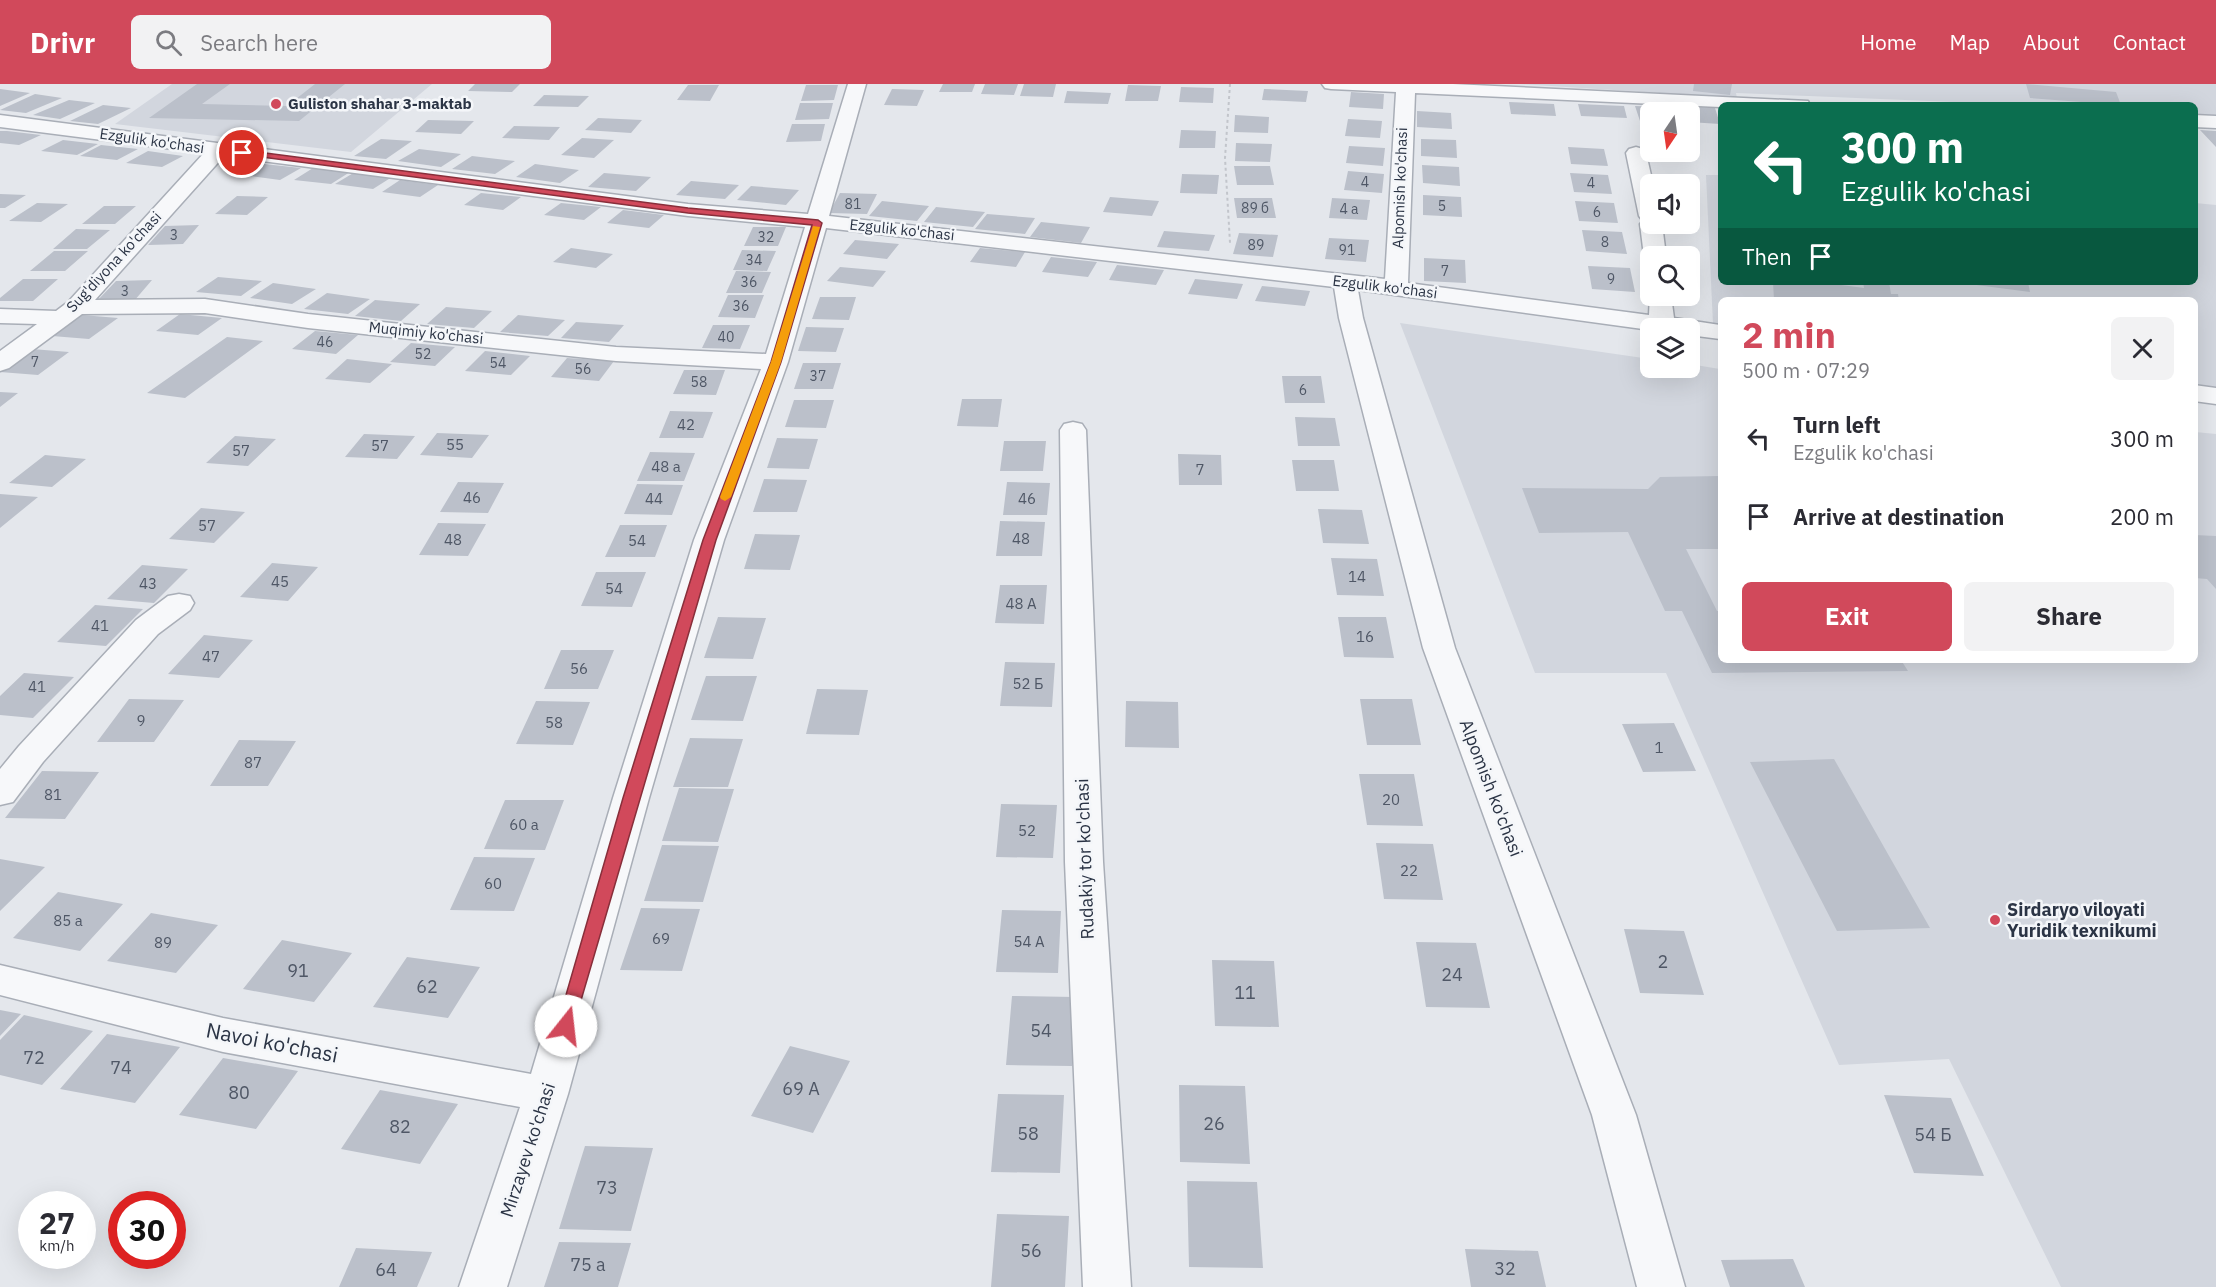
<!DOCTYPE html>
<meta charset="utf-8">
<style>
body{margin:0;font-family:"IBM Plex Sans",sans-serif;background:#f2f2f3;color:#2b2b33;height:100vh;display:flex;flex-direction:column;font-size:22px;white-space:nowrap}
*{box-sizing:border-box;margin:0}
p{font-size:20px;color:#7c7c81}
.icon{flex:none;width:33px;height:33px;fill:none;stroke:currentColor;stroke-width:2;stroke-linecap:round;stroke-linejoin:round}
.map{position:relative;flex:1;overflow:hidden}
.sheet{position:absolute;left:1718px;top:213px;width:480px;height:366px;display:flex;flex-direction:column;background:#fff;border-radius:9px;box-shadow:0 6px 24px #0002}
.sheet>*{flex:none}
.top-card{position:absolute;left:1718px;top:18px;width:480px;height:183px;border-radius:9px;box-shadow:0 6px 24px #0002;background:#0b6e4f;color:#fff;overflow:hidden}
.needle{width:39px;rotate:193deg}
.buttons{position:absolute;left:1640px;top:18px;display:grid;gap:12px}
.buttons a{display:grid;place-items:center;width:60px;height:60px;border-radius:9px;background:#fff;box-shadow:0 6px 24px #0002;font-size:30px}
.speed{position:absolute;left:18px;top:1107px;display:flex;gap:12px;font-size:30px;font-weight:700;text-align:center}
.speed>*{display:grid;place-content:center;width:78px;height:78px;border-radius:50%;background:#fff;box-shadow:0 6px 24px #0002;line-height:1}
.speed small{font-size:15px;font-weight:400}
.speed .limit{border:9px solid #d22;background:#fff;color:#111}
.pin{position:absolute;display:grid;place-items:center;width:51px;height:51px;color:#fff;margin:-26px;border:3px solid #fff;border-radius:50%;box-shadow:0 2px 6px #0007}
.me{position:absolute;width:66px;margin:-33px;rotate:16deg;stroke-linejoin:round;filter:drop-shadow(0 0 4px #0008)}
.turn{display:flex;align-items:center;gap:21px;height:126px;padding:0 24px;font-size:27px}
.turn .icon{width:78px;height:78px;stroke-width:2.5}
.turn b{display:block;font-size:42px;line-height:51px}
.then{display:flex;align-items:center;height:57px;padding:0 24px;background:#0003;gap:12px;font-size:22px}
.round{display:grid;place-items:center;flex:none;width:63px;height:63px;border-radius:9px;background:#f2f2f3}
.headline{display:flex;align-items:center;justify-content:space-between;height:102px;padding:0 24px}
h1{font-size:36px;font-weight:700;line-height:45px;color:#d1495b}
.button{display:flex;gap:12px;margin-top:auto;padding:12px 24px}
.button a{flex:1;height:69px;border-radius:9px;background:#d1495b;color:#fff;font-size:24px;font-weight:700;line-height:69px;text-align:center}
.button a+a{background:#f2f2f3;color:#2b2b33}
ul{padding:0;list-style:none}
li{display:flex;align-items:center;gap:18px;height:78px;padding:0 24px}
li div{flex:1}
li b{display:block;font-size:22px}
li em{font-style:normal}
header{display:flex;align-items:center;gap:36px;box-sizing:border-box;height:84px;padding:0 30px;background:#d1495b;color:#fff}
header strong{font-size:28px}
nav{display:flex;gap:33px;margin-inline-start:auto;font-size:21px}
.search{width:420px;height:54px;background:#f2f2f3;display:flex;align-items:center;gap:15px;box-sizing:border-box;padding:0 21px;border-radius:9px;color:#7c7c81;font-size:22px}
.map>svg:first-child{display:block}
.built{fill:#d2d6de}
.building{fill:#bbc0ca}
.lines{fill:none;stroke-linecap:round;stroke-linejoin:round}
.street-casing{stroke:#a9aeb7;stroke-width:3}
.path{stroke:#c2c5cb;stroke-width:2;stroke-dasharray:3 3;stroke-linecap:butt}
.street{fill:#f7f8fa;fill-rule:evenodd}
.route{fill:#d1495b;stroke:#882f3b;stroke-width:1.5}
.slow{fill:#f59e0b}
.poi-dot{fill:#d1495b;stroke:#f4f6f9;stroke-width:2}
.labels{text-anchor:middle;stroke-width:5;stroke-linejoin:round;paint-order:stroke}
.far-number-label{font-size:14px;fill:#4f5766}
.far-poi-label{font-size:15px;font-weight:bold;fill:#2b3445;stroke:#f4f6f9;text-anchor:start}
.far-street-label{font-size:15px;fill:#2b3445;stroke:#f4f6f9}
.number-label{font-size:15px;fill:#4f5766}
.street-label{font-size:18px;fill:#2b3445;stroke:#f4f6f9}
.poi-label{font-size:18px;font-weight:bold;fill:#2b3445;stroke:#f4f6f9;text-anchor:start}
.near-number-label{font-size:18px;fill:#4f5766}
.near-street-label{font-size:21px;fill:#2b3445;stroke:#f4f6f9}
</style>
<header>
<strong>Drivr</strong>
<div class="search"><svg class="icon" aria-label="search" viewBox="0 0 24 24"><circle cx="10" cy="10" r="6"/><path d="M15 15l6 6"/></svg>Search here</div>
<nav><a>Home</a><a>Map</a><a>About</a><a>Contact</a></nav>
</header>
<div class="map">
<svg width="2216" height="1203" viewBox="0 0 2216 1203">
<rect width="100%" height="100%" fill="#e4e7ec"/>
<path class="built" d="M172,0H432L351,68L115,40Z
M1520,0H2216V33L2195,31L2194,21H2026L1736,9L1737,14Z
M1706,91H1720V198H2194L2195,119L2216,121V304L2195,301L2194,216H1720V241L1713,240Z
M1400,239L1650,275V284H1689V280L1720,285V576H2194L2195,348L2216,350V1203H2061L1949,975L1839,981L1666,589H1535Z"/>
<path class="building" d="M197,0H230L202,20L287,22L315,0H345L299,37L149,34Z
M475,0H520L512,8L468,7Z
M943,0H975L972,8H939Z
M985,0H1018L1014,11L981,10Z
M1024,0H1056L1053,13L1020,12Z
M1694,0H1732L1730,11L1693,7Z
M2026,0L2116,8L2121,21L2030,14Z
M688,1H719L710,17L677,16Z
M806,1H838L834,16L801,17Z
M1128,1L1161,2L1158,17H1125Z
M1181,3L1214,4L1213,19L1179,18Z
M0,5L30,9L0,22Z
M892,5L924,6L917,22L884,21Z
M1264,5L1308,7L1306,18L1262,16Z
M1067,7L1111,9L1108,20L1064,19Z
M1351,8L1384,10L1383,25L1349,23Z
M35,10L62,14L26,29L0,26Z
M544,11L589,12L578,23L533,22Z
M69,16L95,19L60,35L33,31Z
M1509,18L1554,20L1556,32L1511,30Z
M800,19H833L829,35L795,36Z
M1578,20L1624,22L1627,34L1581,32Z
M103,21L131,24L98,40L70,37Z
M1635,22L1670,23L1672,28H1650V38L1640,37Z
M1680,22L1715,24L1720,40L1689,38V28H1682Z
M1417,27L1451,29L1452,45L1417,43Z
M1235,31L1269,33L1268,49L1234,48Z
M598,34L642,36L631,49L585,46Z
M1348,35L1382,37L1380,54L1345,52Z
M428,36L474,37L461,50L415,48Z
M792,40H825L821,57L786,58Z
M514,42L560,43L549,56L502,54Z
M1181,46L1216,47L1215,64H1179Z
M2200,46L2216,47V63Z
M0,47H7L41,51L19,61L0,59Z
M582,54L614,56L594,74L561,71Z
M381,55L412,57L386,75L354,72Z
M1421,55L1456,56L1457,74L1421,72Z
M63,56L98,60L77,71L41,67Z
M1236,59L1272,60L1270,78L1235,77Z
M101,61L138,65L117,76L80,72Z
M1349,62L1385,64L1383,82L1346,79Z
M1568,63L1604,65L1608,82L1571,80Z
M419,65L461,70L441,83L398,77Z
M148,67L183,72L162,83L126,79Z
M472,72L515,77L495,90L452,85Z
M264,80L301,84L280,96L243,91Z
M535,80L579,86L560,99L516,93Z
M1422,81L1459,83L1460,102L1423,99Z
M1234,82H1270L1274,101H1237Z
M313,84L350,88L331,100L294,96Z
M1348,87L1384,90L1382,109L1344,106Z
M355,88L392,93L373,105L335,100Z
M604,89L651,93L636,107L588,103Z
M1570,89L1608,91L1612,110L1574,108Z
M1182,90L1219,91L1217,110L1180,109Z
M400,96L438,101L420,113L382,108Z
M691,97L739,101L725,115L676,111Z
M751,102L799,106L786,121L737,116Z
M481,109L521,113L503,126L464,121Z
M840,109L877,110L867,130L829,129Z
M0,110L26,111L5,124H0Z
M1423,111L1461,113L1462,133L1423,131Z
M237,112L268,113L247,131L215,130Z
M1110,113L1159,117L1152,132L1103,128Z
M1234,114H1272L1276,134H1237Z
M1332,114L1370,116L1367,136L1329,134Z
M882,117L929,122L917,137L869,132Z
M1575,117L1614,119L1618,139L1579,137Z
M37,119L68,120L41,138L9,137Z
M561,119L601,123L584,136L544,131Z
M104,122H136L115,140H82Z
M936,123L985,128L973,143L924,138Z
M623,126L664,131L649,144L607,139Z
M987,130L1035,134L1025,150L975,145Z
M1041,138L1090,143L1081,159L1030,153Z
M199,141L183,160L148,161L165,142Z
M753,143H786L778,162H744Z
M76,145L110,146L87,165H53Z
M1582,146L1622,148L1627,170L1586,167Z
M1164,147L1215,151L1209,167L1157,163Z
M1239,149L1278,151L1273,173L1233,170Z
M1329,154L1369,156L1366,178L1325,175Z
M855,156L899,160L887,175L843,170Z
M571,164L613,170L596,184L553,178Z
M980,164L1025,168L1016,183L970,178Z
M742,166L776,167L767,187L733,186Z
M54,167H88L65,187H30Z
M1051,173L1097,178L1088,193L1042,188Z
M1424,174L1465,176L1466,199L1424,197Z
M1117,181L1164,186L1156,201L1109,196Z
M1588,182L1630,184L1635,208L1592,205Z
M840,183L886,187L873,203L827,197Z
M736,187L771,188L762,209H726Z
M218,193L262,197L241,212L196,208Z
M23,195H58L33,217H0V214Z
M1195,195L1243,200L1237,215L1188,210Z
M152,196L134,217L96,218L116,197Z
M1773,198H1819L1864,204L1863,198H1889L1891,210H1898L1899,216H1774Z
M1961,198H2028L2030,208L1961,199Z
M273,199L316,205L292,220L250,214Z
M1262,202L1310,207L1305,222L1255,217Z
M327,209L370,215L348,230L304,225Z
M728,211H764L755,234L718,233Z
M820,213H856L849,236L812,235Z
M375,216L420,220L401,237L355,232Z
M446,223L492,227L474,244L427,240Z
M180,230L222,234L198,251L156,247Z
M82,231L118,234L89,255L52,252Z
M518,231L565,236L548,252L500,248Z
M576,238L624,241L609,258L561,254Z
M713,241H750L740,265L702,264Z
M806,243L844,244L836,268L798,267Z
M315,247L358,251L336,270L292,265Z
M227,253L263,257L185,314L147,309Z
M411,259L455,263L435,282L390,278Z
M32,265L69,268L38,291L0,288Z
M485,267L530,272L511,291L465,287Z
M567,274L614,277L599,297L551,293Z
M347,275L392,280L370,299L325,295Z
M803,279H841L833,305H794Z
M684,286H725L716,311L673,310Z
M1282,292H1321L1325,319H1285Z
M0,308L18,309L0,323Z
M962,315H1002L998,343L957,342Z
M794,316H834L826,344L785,343Z
M670,327L713,328L703,354H659Z
M1295,333L1335,334L1340,362H1298Z
M437,349L489,351L472,374L420,371Z
M364,350L415,352L397,375L345,373Z
M235,352L276,355L248,382L206,379Z
M777,354L818,355L809,385L767,384Z
M1004,357H1046L1043,387H1000Z
M650,368L695,369L684,397H637Z
M1178,370L1221,371L1222,401H1179Z
M45,371L86,375L52,403L9,399Z
M1292,376H1334L1339,407H1296Z
M1720,392V465H1686L1717,527H1720V576H1901L1908,587L1712,589L1682,527H1665L1628,448L1539,449L1522,404L1648,405L1660,393Z
M764,395L807,396L797,428H753Z
M458,398L504,399L488,429L440,428Z
M1007,398L1050,399L1047,431H1003Z
M637,400L683,401L672,431L624,430Z
M0,410L38,413L0,444Z
M201,424L245,428L214,459L169,455Z
M1318,425L1362,426L1369,460L1323,459Z
M1000,437L1045,438L1042,472H996Z
M438,439L486,440L468,472L419,471Z
M620,441H667L655,473H605Z
M755,450L800,451L790,486L744,485Z
M2194,451L2216,452V505L2207,495L2194,494Z
M1331,474L1377,475L1384,512L1337,511Z
M272,479L318,483L288,517L240,513Z
M142,481L188,485L154,519L107,515Z
M596,488H646L632,523L581,522Z
M1000,501H1047L1044,540L995,539Z
M95,521L143,525L106,562L57,558Z
M718,533L766,534L753,575L704,574Z
M1338,533H1386L1394,574L1344,573Z
M204,551L253,556L219,594L168,590Z
M561,566H614L598,605H544Z
M1005,578L1055,579L1052,623L1000,622Z
M24,589L74,593L33,634L0,631V612Z
M706,592H757L743,637L691,636Z
M817,605L868,606L859,651L806,650Z
M129,615L184,616L154,658H97Z
M1360,615H1412L1421,661H1367Z
M536,617L590,618L573,661L516,660Z
M1126,617L1178,618L1179,664L1125,663Z
M1674,639L1696,687L1643,688L1622,640Z
M690,654L743,655L728,703H673Z
M239,656L296,657L268,702H210Z
M1834,675L1930,844L1837,847L1750,678Z
M42,687L99,688L65,735L5,734Z
M1359,690H1414L1423,742L1367,741Z
M679,704L734,705L718,758L662,757Z
M505,716H564L545,766L484,765Z
M1001,720L1057,721L1053,774L996,773Z
M1376,759L1433,760L1443,816L1384,815Z
M662,761L719,762L703,818L644,817Z
M474,773L535,774L514,827L450,826Z
M0,775L45,783L0,827Z
M58,808L123,820L80,867L13,854Z
M641,824L700,825L682,887L620,886Z
M1002,826L1061,827L1058,889L996,888Z
M151,829L218,841L176,889L107,877Z
M1624,845L1684,847L1704,911L1640,909Z
M282,856L352,869L314,918L243,905Z
M1416,858L1476,859L1490,924L1426,923Z
M407,873L480,883L448,934L373,923Z
M1212,876L1274,877L1279,943L1215,942Z
M1012,912L1075,913L1072,982L1006,981Z
M0,926L21,930L0,952Z
M24,931L93,947L42,1001L0,991V956Z
M107,950L180,963L135,1019L60,1005Z
M790,962L850,977L813,1049L751,1032Z
M223,974L298,987L256,1045L179,1031Z
M1179,1001L1245,1002L1250,1080L1180,1078Z
M380,1006L458,1020L420,1080L341,1065Z
M998,1010L1064,1011L1060,1089L991,1088Z
M1884,1011L1951,1014L1984,1092L1914,1089Z
M585,1062L653,1064L631,1147L559,1145Z
M1187,1097L1257,1098L1263,1184L1189,1183Z
M997,1130L1069,1132L1065,1203H991Z
M559,1158L631,1159L618,1203H544Z
M356,1164L432,1168L417,1203H339Z
M1465,1165L1538,1167L1546,1203H1471Z
M1793,1175L1805,1203H1730L1721,1176Z"/>
<g class="lines">
<g class="street-casing">
<path id="street" d="M848,0H866L829,132L1385,195L1396,8L1331,5L1325,4L1322,0H1453L1808,17L1810,21H1720V23L1415,9L1408,199L1649,231L1650,210V212H1671L1674,234L1720,241V255L1689,251V244L1650,246L1358,206L1363,234L1455,564L1636,1031L1685,1203H1637L1592,1031L1423,564L1339,234L1334,203L826,144L788,278L724,456L649,714L568,1010L507,1203H459L520,1023L223,968L0,911V881L223,934L531,990L613,714L694,456L761,285L616,277L308,244L205,229L82,230L9,284L0,287V267L37,240L0,239V225L56,227L68,218L204,69L0,43V31L688,120L808,130ZM224,72L688,132L805,143L766,270L616,263L308,230L205,215L95,216Z
M2194,31L2216,32V44L2194,43Z
M1636,63L1643,65L1646,69L1653,100H1650V140H1662L1666,172H1650V177L1644,172L1640,140L1643,137L1639,132L1626,69L1629,65Z
M2194,301L2216,304V320L2194,317Z
M1073,338L1082,340L1086,346L1103,778L1131,1203H1083L1065,778L1060,346L1064,340Z
M179,510L190,512L194,519L190,526L158,550L43,678L13,718L0,721V685L19,662L136,536L168,512Z"/>
</g>
<path class="path" d="M1230,0L1225,74L1230,159"/>
<use href="#street" class="street"/>
</g>
<path class="route" d="M242,66L688,124L818,136L822,139L781,278L716,456L572,947L566,949L560,947L557,942L623,714L703,456L771,278L812,141L688,129L239,70V67Z"/>
<path class="slow" d="M813,142L820,143L781,278L731,413L725,417L721,415L720,413L771,278Z"/>
<g class="poi-dot">
<circle cx="276" cy="20" r="6"/>
<circle cx="1995" cy="836" r="6"/>
</g>
<g class="labels">
<g class="far-number-label">
<text x="1365" y="103">4</text>
<text x="1591" y="104">4</text>
<text x="853" y="125">81</text>
<text x="1442" y="127">5</text>
<text x="1255" y="129">89 б</text>
<text x="1349" y="130">4 а</text>
<text x="1597" y="133">6</text>
<text x="174" y="156">3</text>
<text x="766" y="158">32</text>
<text x="1605" y="163">8</text>
<text x="1256" y="166">89</text>
<text x="1347" y="171">91</text>
<text x="754" y="181">34</text>
<text x="1445" y="192">7</text>
<text x="1611" y="200">9</text>
<text x="749" y="203">36</text>
<text x="125" y="212">3</text>
<text x="741" y="227">36</text>
<text x="726" y="258">40</text>
<text x="325" y="263">46</text>
<text x="423" y="275">52</text>
<text x="35" y="283">7</text>
<text x="498" y="284">54</text>
<text x="583" y="290">56</text>
<text x="818" y="297">37</text>
<text x="699" y="303">58</text>
<text x="1303" y="311">6</text>
</g>
<g class="far-poi-label">
<text x="288" y="25">Guliston shahar 3-maktab</text>
</g>
<g class="far-street-label">
<text transform="translate(152 57) rotate(8)" y="5">Ezgulik ko'chasi</text>
<text transform="translate(1400 104) rotate(-88)" y="5">Alpomish ko'chasi</text>
<text transform="translate(902 146) rotate(6)" y="5">Ezgulik ko'chasi</text>
<text transform="translate(114 178) rotate(-47)" y="5">Sug'diyona ko'chasi</text>
<text transform="translate(1385 203) rotate(7)" y="5">Ezgulik ko'chasi</text>
<text transform="translate(426 249) rotate(6)" y="5">Muqimiy ko'chasi</text>
</g>
<g class="number-label">
<text x="686" y="346">42</text>
<text x="455" y="366">55</text>
<text x="380" y="367">57</text>
<text x="241" y="372">57</text>
<text x="666" y="388">48 а</text>
<text x="1200" y="391">7</text>
<text x="472" y="419">46</text>
<text x="654" y="420">44</text>
<text x="1027" y="420">46</text>
<text x="207" y="447">57</text>
<text x="1021" y="460">48</text>
<text x="453" y="461">48</text>
<text x="637" y="462">54</text>
<text x="1357" y="498">14</text>
<text x="280" y="503">45</text>
<text x="148" y="505">43</text>
<text x="614" y="510">54</text>
<text x="1021" y="525">48 А</text>
<text x="100" y="547">41</text>
<text x="1365" y="558">16</text>
<text x="211" y="578">47</text>
<text x="579" y="590">56</text>
<text x="1028" y="605">52 Б</text>
<text x="37" y="608">41</text>
<text x="141" y="642">9</text>
<text x="554" y="644">58</text>
<text x="1659" y="669">1</text>
<text x="253" y="684">87</text>
<text x="53" y="716">81</text>
<text x="1391" y="721">20</text>
<text x="524" y="746">60 а</text>
<text x="1027" y="752">52</text>
<text x="1409" y="792">22</text>
<text x="493" y="805">60</text>
<text x="68" y="842">85 а</text>
<text x="661" y="860">69</text>
<text x="1029" y="863">54 А</text>
<text x="163" y="864">89</text>
</g>
<g class="street-label">
<text transform="translate(1491 704) rotate(69)" y="6">Alpomish ko'chasi</text>
<text transform="translate(1085 775) rotate(-92)" y="6">Rudakiy tor ko'chasi</text>
<text transform="translate(528 1066) rotate(-72)" y="6">Mirzayev ko'chasi</text>
</g>
<g class="poi-label">
<text x="2007" y="832">Sirdaryo viloyati<tspan x="2007" dy="21">Yuridik texnikumi</tspan></text>
</g>
<g class="near-number-label">
<text x="1663" y="884">2</text>
<text x="298" y="893">91</text>
<text x="1452" y="897">24</text>
<text x="427" y="909">62</text>
<text x="1245" y="915">11</text>
<text x="1041" y="953">54</text>
<text x="34" y="980">72</text>
<text x="121" y="990">74</text>
<text x="801" y="1011">69 А</text>
<text x="239" y="1015">80</text>
<text x="1214" y="1046">26</text>
<text x="400" y="1049">82</text>
<text x="1028" y="1056">58</text>
<text x="1933" y="1057">54 Б</text>
<text x="607" y="1110">73</text>
<text x="1031" y="1173">56</text>
<text x="588" y="1187">75 а</text>
<text x="1505" y="1191">32</text>
<text x="386" y="1192">64</text>
</g>
<g class="near-street-label">
<text transform="translate(272 959) rotate(11)" y="7">Navoi ko'chasi</text>
</g>
</g>
</svg>
<div class="buttons">
<a><svg class="needle" viewBox="-14 -14 28 28"><path d="M0-13l5 13h-10z" fill="#e53935"/><path d="M0 13l5-13h-10z" fill="#7c7c81"/></svg></a>
<a><svg class="icon" aria-label="sound" viewBox="0 0 24 24"><path d="M4 9h4l5-4v14l-5-4H4zM17 9q2 3 0 6"/></svg></a>
<a><svg class="icon" aria-label="search" viewBox="0 0 24 24"><circle cx="10" cy="10" r="6"/><path d="M15 15l6 6"/></svg></a>
<a><svg class="icon" aria-label="layers" viewBox="0 0 24 24"><path d="M12 4l9 5-9 5-9-5zM3 14l9 5 9-5"/></svg></a>
</div>
<div class="speed"><div>27<small>km/h</small></div><div class="limit">30</div></div>
<div class="pin" style="left:242px;top:69px;background:#d93025"><svg class="icon" aria-label="arrive" viewBox="0 0 24 24"><path d="M6 21V4h12l-3 4 3 4H6"/></svg></div>
<svg class="me" style="left:566px;top:942px" viewBox="-20 -20 40 40"><circle r="19" fill="#fff"/><path d="M0-13L10 11 0 6-10 11z" fill="#d1495b"/></svg>
<div class="top-card">
<div class="turn"><svg class="icon" aria-label="left" viewBox="0 0 24 24"><path d="M17 20v-9H6M10 6l-5 5 5 5"/></svg><div><b>300 m</b>Ezgulik ko'chasi</div></div>
<div class="then">Then<svg class="icon" aria-label="arrive" viewBox="0 0 24 24"><path d="M6 21V4h12l-3 4 3 4H6"/></svg></div>
</div>
<section class="sheet">
<div class="headline"><div><h1>2 min</h1><p>500 m · 07:29</p></div><a class="round"><svg class="icon" aria-label="close" viewBox="0 0 24 24"><path d="M6 6l12 12M18 6L6 18"/></svg></a></div>
<ul>
<li><svg class="icon" aria-label="left" viewBox="0 0 24 24"><path d="M17 20v-9H6M10 6l-5 5 5 5"/></svg><div><b>Turn left</b><p>Ezgulik ko'chasi</p></div><em>300 m</em></li>
<li><svg class="icon" aria-label="arrive" viewBox="0 0 24 24"><path d="M6 21V4h12l-3 4 3 4H6"/></svg><div><b>Arrive at destination</b></div><em>200 m</em></li>
</ul>
<div class="button"><a>Exit</a><a>Share</a></div>
</section>
</div>
